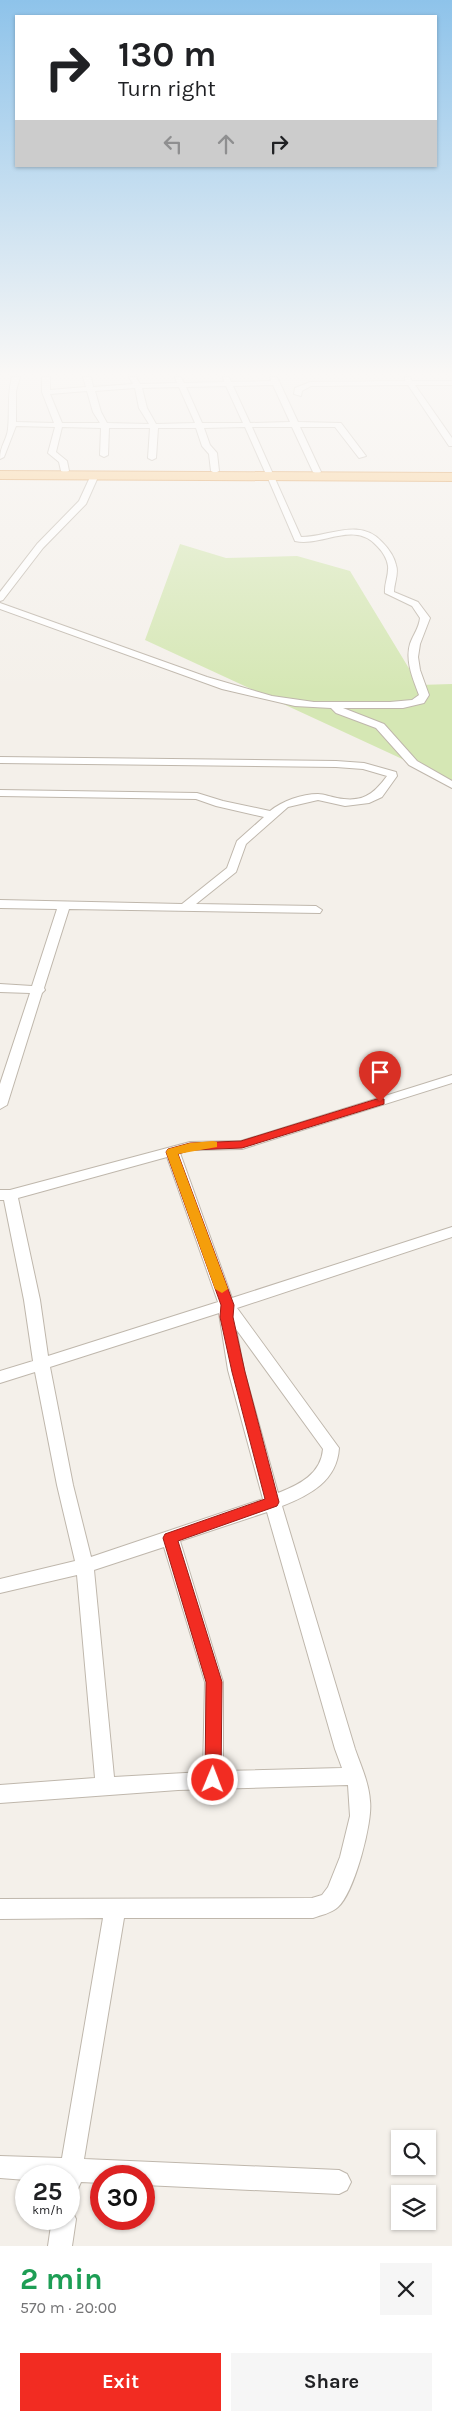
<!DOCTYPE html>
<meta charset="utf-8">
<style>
body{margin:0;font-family:Karla,sans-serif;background:#f6f6f6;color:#202124;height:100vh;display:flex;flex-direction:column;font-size:19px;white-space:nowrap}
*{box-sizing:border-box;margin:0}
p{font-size:16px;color:#757577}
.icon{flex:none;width:28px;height:28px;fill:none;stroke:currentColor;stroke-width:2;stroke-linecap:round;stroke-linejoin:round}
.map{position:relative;height:2246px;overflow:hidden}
.drawer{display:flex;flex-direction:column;background:#fff;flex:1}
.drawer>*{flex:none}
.banner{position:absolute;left:15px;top:15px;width:422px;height:152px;border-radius:0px;box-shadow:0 1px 4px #0004;background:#fff;color:#202124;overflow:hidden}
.tools{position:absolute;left:391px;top:2130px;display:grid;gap:10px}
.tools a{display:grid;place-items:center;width:45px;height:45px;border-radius:0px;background:#fff;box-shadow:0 1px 4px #0004;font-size:25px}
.speed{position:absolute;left:15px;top:2165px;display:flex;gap:10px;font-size:25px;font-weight:700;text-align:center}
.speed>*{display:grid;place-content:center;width:65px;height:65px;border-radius:50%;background:#fff;box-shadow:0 1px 4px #0004;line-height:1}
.speed small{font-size:12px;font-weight:400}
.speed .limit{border:8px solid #d22;background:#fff;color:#111}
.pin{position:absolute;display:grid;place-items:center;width:42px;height:42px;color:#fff;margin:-51px -21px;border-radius:50% 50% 50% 0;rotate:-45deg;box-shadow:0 0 5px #0007}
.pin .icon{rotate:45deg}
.me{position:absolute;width:55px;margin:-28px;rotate:1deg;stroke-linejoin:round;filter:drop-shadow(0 0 4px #0008)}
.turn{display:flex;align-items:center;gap:18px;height:105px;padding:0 20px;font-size:22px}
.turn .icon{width:65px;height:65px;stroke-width:2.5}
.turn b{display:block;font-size:35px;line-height:42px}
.lanes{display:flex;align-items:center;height:48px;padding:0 20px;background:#0003;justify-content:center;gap:25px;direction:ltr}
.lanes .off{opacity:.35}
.round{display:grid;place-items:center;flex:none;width:52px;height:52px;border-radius:0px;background:#f6f6f6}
.head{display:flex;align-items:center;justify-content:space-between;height:85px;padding:0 20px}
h1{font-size:30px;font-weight:700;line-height:38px;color:#1e9e55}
.button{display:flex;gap:10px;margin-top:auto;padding:10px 20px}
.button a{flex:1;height:58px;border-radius:0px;background:#f22c22;color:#fff;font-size:20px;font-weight:700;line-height:58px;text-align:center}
.button a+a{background:#f6f6f6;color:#202124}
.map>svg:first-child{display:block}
.green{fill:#d5e7b4}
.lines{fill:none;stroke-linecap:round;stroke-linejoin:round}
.minor-casing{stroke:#bfb7ac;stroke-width:2}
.trunk-casing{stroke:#d8903f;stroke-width:2}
.minor{fill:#fff;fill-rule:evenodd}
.trunk{fill:#faca86;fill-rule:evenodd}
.route{fill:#f22c22;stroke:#9d1d16}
.slow{fill:#f59e0b}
</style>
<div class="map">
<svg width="452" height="2246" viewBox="0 0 452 2246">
<rect width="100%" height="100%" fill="#f4f0ea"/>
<path class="green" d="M180,544L226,558L297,556L350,571L419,685L452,684V782L145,640Z"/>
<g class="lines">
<g class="minor-casing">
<path id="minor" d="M12,377H20L16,391V422L54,423L42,392V377H50V390L86,387L83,377H91L93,387L133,384L129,377H136L140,384L177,383L175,377H181L184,383L224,382L223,377H229L231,382L271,381L270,377H277L298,422L341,423L366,456L359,458L335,427H300L321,472L317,474L313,472L292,427H252L301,537C328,537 360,517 382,542C388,548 394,556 396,565C399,574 394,583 394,592L418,602L430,618L420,644L418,657L420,670L429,695L424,703L403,708H343L384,724L417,761L452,781V788L409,765L376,728L336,713L331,708L295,706L222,689L0,609V603L207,677L272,696L314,702H390L412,700L419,695C413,679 405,661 410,644C413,635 419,628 420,618L412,606L385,593C384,584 389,575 388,566C387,558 382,551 377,546C354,520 322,547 295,541L267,476L268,474L265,472L245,427L204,428L210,445L217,453L219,471L215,473L211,471L209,454L202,446L196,428H158L156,458L152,460L148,458L150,428H109L108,455L104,457L100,455L101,428L62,427L56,452L67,461L69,471L65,473L61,471L59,462L48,453L55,427L16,426L4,457L0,459C0,445 7,440 8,429C10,412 7,395 12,377ZM273,385L290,422L250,423L233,386ZM226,386L243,423H202L186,387ZM179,387L195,423L156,424L147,408L142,388ZM135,388L139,408L149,424L107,423L101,412L95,391ZM87,391L93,412L100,423H62L50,394Z
M405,377H410L412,381H452V385H415L452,438V446H449L408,385L311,386L302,391L301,396L294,394L295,388L310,382L405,381Z
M91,475L98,477L86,504L43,548L3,600L0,601V592L37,544L79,501Z
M0,757L336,761L364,763L396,772L397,776L382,797L369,803L345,806L318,800L288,807L246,844L236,872L196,904L316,906L322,910L320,913L69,909L44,988L45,990L42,993L7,1105L0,1109V1084L30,993L0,992V984L32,986L57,909L0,908V900L182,904L227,868L237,841L264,817L216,806L196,799L0,796V790L197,793L223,801L270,811C282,801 302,794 318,794C324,794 331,797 337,798C362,803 373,795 387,776L363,769L336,767L0,763Z
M452,1075V1083L242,1149L190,1150L180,1153L232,1298L452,1227V1237L237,1308L339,1448C337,1481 310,1495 282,1506L355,1749C361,1766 369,1783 370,1801C373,1822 354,1893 338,1907C332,1913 321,1915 313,1918H124L84,2159L339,2170L347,2174L351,2182L347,2190L339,2194L144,2185V2176H101V2183L81,2182L77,2191L69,2195V2176H26V2180L0,2178V2156L62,2158L103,1918L0,1919V1899L312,1898L322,1895L328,1887L340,1857L350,1816L348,1785L178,1790L0,1803V1785L95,1778L77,1575L0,1593V1579L75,1561L57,1485L35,1372L0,1383V1371L33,1361L24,1300L4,1200H0V1190H10L190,1142L241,1141ZM167,1157L218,1302L48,1356L40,1300L18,1198ZM219,1313L228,1370L263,1499L91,1557L73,1485L50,1367ZM236,1329L323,1449C321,1474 299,1485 278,1493L244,1370ZM267,1512L335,1749L342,1768L223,1771V1682L180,1541ZM164,1547L205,1682L203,1772L114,1777L94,1570Z
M69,2209L72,2211L76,2219L72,2246H48L52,2219H69Z"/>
</g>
<g class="trunk-casing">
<path id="trunk" d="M0,471L452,473V481L0,479Z"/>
</g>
<use href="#minor" class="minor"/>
<use href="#trunk" class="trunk"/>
</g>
<linearGradient id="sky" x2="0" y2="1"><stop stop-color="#8ec3ea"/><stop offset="0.54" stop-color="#faf8f6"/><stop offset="1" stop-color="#faf8f6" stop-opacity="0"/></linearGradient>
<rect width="452" height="692" fill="url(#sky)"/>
<path class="route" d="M380,1098L384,1099V1104L242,1148L191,1150L178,1154L234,1305L233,1317L245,1372L279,1502L277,1506L178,1541L222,1682L221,1780L219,1785L213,1787L207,1785L205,1780L206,1682L163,1538L165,1534L265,1499L232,1372L220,1317L221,1305L166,1152L168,1149L190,1143L241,1141Z"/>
<path class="slow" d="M213,1141L217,1142V1147L178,1154L228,1289L222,1293L215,1289L166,1152L168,1149L190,1143Z"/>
</svg>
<div class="tools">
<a><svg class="icon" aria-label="search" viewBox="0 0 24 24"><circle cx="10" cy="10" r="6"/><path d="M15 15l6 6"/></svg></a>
<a><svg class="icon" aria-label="layers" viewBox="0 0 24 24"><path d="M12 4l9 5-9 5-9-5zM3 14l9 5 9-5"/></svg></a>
</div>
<div class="speed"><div>25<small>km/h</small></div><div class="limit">30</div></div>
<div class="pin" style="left:380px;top:1102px;background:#d93025"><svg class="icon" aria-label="arrive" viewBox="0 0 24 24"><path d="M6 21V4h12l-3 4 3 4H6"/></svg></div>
<svg class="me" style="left:213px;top:1780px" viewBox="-20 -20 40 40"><circle r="17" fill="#f22c22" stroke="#fff" stroke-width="3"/><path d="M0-11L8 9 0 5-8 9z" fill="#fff"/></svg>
<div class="banner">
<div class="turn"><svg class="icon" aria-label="right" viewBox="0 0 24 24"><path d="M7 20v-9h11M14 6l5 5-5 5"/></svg><div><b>130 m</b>Turn right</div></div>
<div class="lanes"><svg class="icon off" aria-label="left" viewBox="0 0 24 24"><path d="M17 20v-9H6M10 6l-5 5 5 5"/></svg><svg class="icon off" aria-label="ahead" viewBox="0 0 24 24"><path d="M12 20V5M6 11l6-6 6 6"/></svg><svg class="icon" aria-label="right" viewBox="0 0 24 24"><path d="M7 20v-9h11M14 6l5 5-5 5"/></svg></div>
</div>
</div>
<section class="drawer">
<div class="head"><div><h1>2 min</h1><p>570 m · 20:00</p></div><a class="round"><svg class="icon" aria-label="close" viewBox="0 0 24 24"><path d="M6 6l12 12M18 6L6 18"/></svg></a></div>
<div class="button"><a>Exit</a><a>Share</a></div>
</section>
